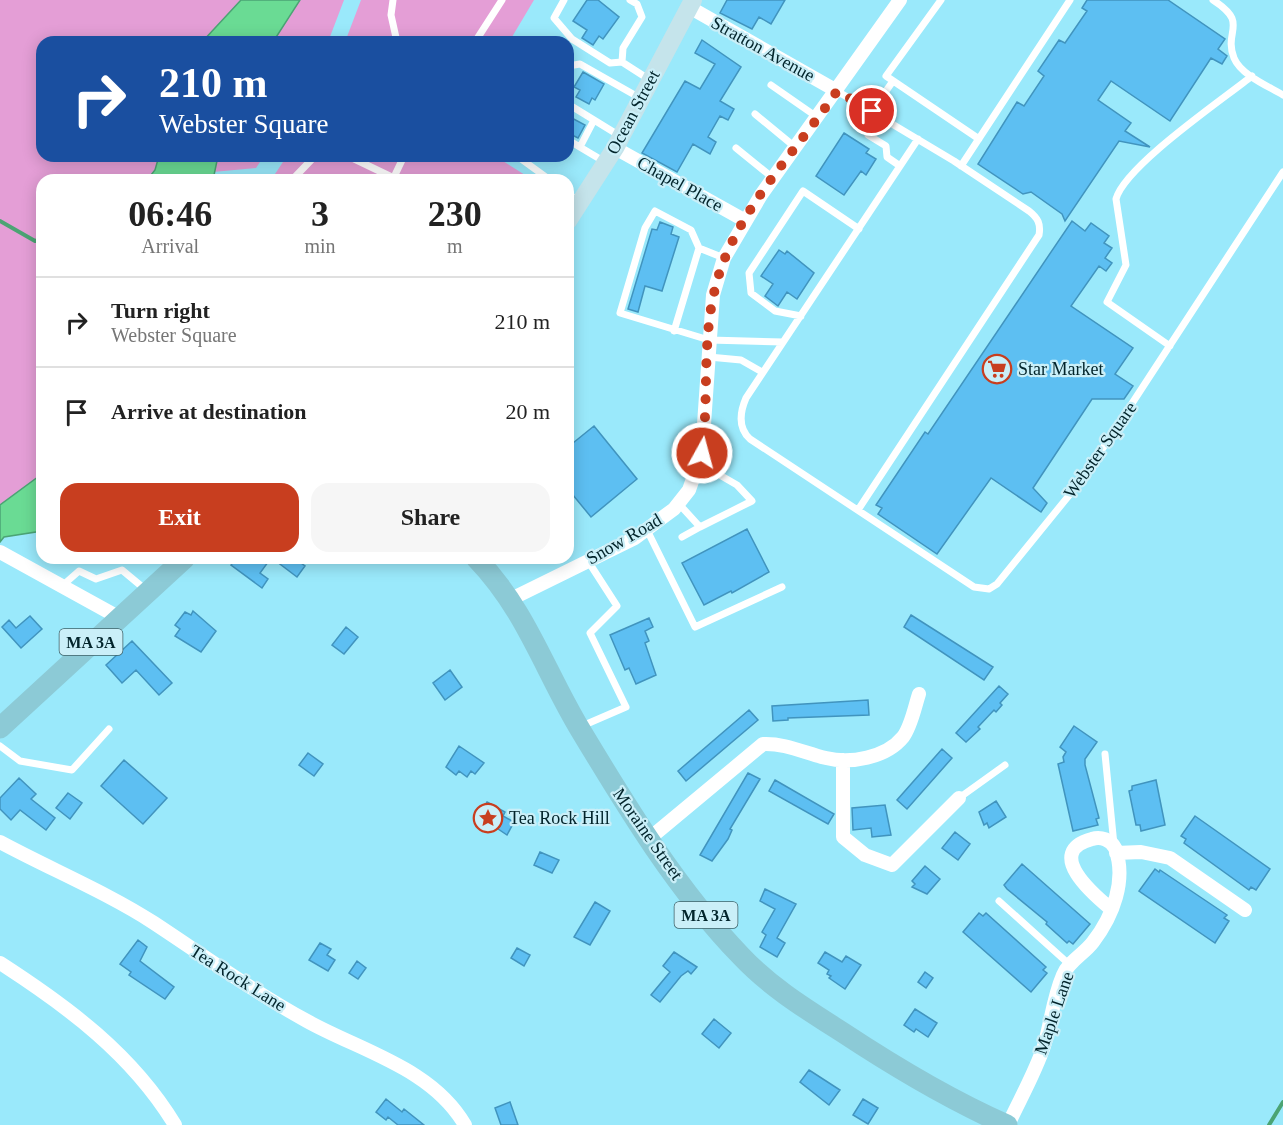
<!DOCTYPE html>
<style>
body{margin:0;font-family:"Times New Roman",serif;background:#f6f6f6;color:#222;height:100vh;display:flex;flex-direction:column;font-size:22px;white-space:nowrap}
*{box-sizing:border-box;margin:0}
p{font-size:20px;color:#767676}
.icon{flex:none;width:33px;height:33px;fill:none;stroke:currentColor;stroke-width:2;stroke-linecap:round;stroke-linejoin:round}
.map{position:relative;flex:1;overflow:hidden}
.side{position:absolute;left:36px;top:174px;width:538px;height:390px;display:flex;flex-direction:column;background:#fff;border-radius:18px;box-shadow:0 3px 15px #0003}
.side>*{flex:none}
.hud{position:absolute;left:36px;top:36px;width:538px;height:126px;border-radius:18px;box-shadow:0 3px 15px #0003;background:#1a4fa0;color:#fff;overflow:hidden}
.pin{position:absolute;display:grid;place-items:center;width:51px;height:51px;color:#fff;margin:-26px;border:3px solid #fff;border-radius:50%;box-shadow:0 2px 6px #0007}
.me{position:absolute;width:66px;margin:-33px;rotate:7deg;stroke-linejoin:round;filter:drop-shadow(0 0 4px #0008)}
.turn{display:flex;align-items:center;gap:21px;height:126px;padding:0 24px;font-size:27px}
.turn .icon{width:78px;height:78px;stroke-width:2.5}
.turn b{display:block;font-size:42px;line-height:51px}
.eta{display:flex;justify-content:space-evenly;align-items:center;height:102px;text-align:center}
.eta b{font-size:36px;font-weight:700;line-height:42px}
.primary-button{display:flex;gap:12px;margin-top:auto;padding:12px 24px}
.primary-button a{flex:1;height:69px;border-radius:18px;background:#c83e1f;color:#fff;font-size:24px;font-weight:700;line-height:69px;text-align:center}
.primary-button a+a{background:#f6f6f6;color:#222}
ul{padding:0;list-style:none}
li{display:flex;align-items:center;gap:18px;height:90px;padding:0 24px;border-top:2px solid #e0e0e0}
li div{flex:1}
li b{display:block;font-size:22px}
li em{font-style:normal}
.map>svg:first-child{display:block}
.green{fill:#e49ed6}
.water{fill:#6adb94;stroke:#4ba474;stroke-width:1.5}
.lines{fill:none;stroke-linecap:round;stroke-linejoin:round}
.stream{stroke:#4ba474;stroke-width:4}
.building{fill:#5dbff2;stroke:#4194be;stroke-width:1.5}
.service{stroke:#fff;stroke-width:7}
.minor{stroke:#fff;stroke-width:14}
.secondary{stroke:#c5e4eb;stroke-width:18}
.primary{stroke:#8ccad6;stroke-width:21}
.route{stroke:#c83e1f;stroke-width:10;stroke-dasharray:0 18}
.labels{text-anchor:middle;stroke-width:4.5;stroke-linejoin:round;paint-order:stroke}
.shield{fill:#caeff8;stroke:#3e6168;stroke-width:1.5}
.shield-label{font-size:16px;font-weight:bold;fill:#02242b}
.street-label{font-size:18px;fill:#02242b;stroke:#caeff8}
.poi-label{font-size:18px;fill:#02242b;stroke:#caeff8;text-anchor:start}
</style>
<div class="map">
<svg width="1283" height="1125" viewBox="0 0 1283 1125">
<rect width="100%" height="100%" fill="#9ae9fb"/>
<path class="green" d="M0,0H250L207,42H42V156H159L157,162L161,165L151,180H42V472L34,483L0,508Z
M300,0H344L328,42H273Z
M361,0H534L509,42H345Z
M218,156H264L256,168L213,172Z
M287,156H495L533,180H271Z"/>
<path class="water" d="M241,0H300L273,42H202Z
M159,156H218L213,180H147L155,170Z
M42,474V531L4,537L0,542V505Z"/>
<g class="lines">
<path class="stream" d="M0,221L35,241L42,239
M1269,1125L1283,1102"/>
</g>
<path class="building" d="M587,0H598L619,17L603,39L599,36L593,45L582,38L587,30L573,21Z
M727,0H785L771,24L759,17L752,29L720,13Z
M1087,0H1168L1225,39L1218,49L1227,56L1222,64L1211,58L1170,121L1111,81L1098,100L1131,123L1125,131L1150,147L1119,141L1065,221L1062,214L1031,192L1023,194L978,164L1017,102L1024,106L1044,76L1038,71L1059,40L1065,43L1087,11L1082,8Z
M702,40L741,67L720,101L734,109L728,120L720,116L708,137L716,142L710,154L693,144L677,172L642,153L685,81L700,89L715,64L695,53Z
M583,72L604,84L595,100L592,98L589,104L576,97L580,90L574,87Z
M568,116L585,125L578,138L568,133Z
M844,133L869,149L866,153L876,159L866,175L861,171L844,195L816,176Z
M1072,221L1085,231L1091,223L1109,236L1104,243L1112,248L1105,258L1112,263L1106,271L1099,266L1071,306L1133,348L1115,374L1133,386L1124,399H1092L1033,488L1047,503L1041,512L991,478L937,554L878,514L882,508L876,505L925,432L928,434Z
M660,222L673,227L671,234L679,237L662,291L645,286L638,312L628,309L652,229L657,230Z
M779,250L785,254L787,251L814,273L797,299L787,292L778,306L765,296L773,284L761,276Z
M594,426L637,479L591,517L568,489V447Z
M747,529L769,572L732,593L731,591L704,605L682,563Z
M236,558H245L252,563L257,558H271L260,573L268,579L262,588L231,565Z
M272,558H294L305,566L297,577Z
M193,611L216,631L201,652L175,636L180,629L175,625L185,612L191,615Z
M911,615L993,667L984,680L904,627Z
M30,616L42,629L21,648L2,627L9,620L16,628Z
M649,618L653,627L645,631L649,641L645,643L656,675L636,684L629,668L625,670L610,635Z
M346,627L358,637L344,654L332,645Z
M132,641L172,683L159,695L136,670L122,683L106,665Z
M450,670L462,687L445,700L433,683Z
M999,686L1008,694L1000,703L1002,705L996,712L994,710L978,727L980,729L966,742L956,733Z
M868,700L869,715L788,718V720L773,721L772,706Z
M749,710L758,720L686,781L678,771Z
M1074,726L1097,742L1085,759V765L1099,818L1096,819L1098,825L1073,831L1058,764L1064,762L1063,757L1066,752L1060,747Z
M459,746L484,763L475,774L471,771L467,777L459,771L456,775L446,767Z
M942,749L952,758L907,809L897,800Z
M308,753L323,764L314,776L299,765Z
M124,760L167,798L143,824L101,786Z
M748,773L760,779L730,829L732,830L728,839L712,861L700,855Z
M19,778L36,794L31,799L55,818L46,830L20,810L11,820L0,809V798Z
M775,780L834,814L828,824L769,791Z
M1156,780L1165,825L1141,831L1140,825H1136L1129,791L1132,790V786Z
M68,793L82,803L70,819L56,808Z
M996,801L1006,817L989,828L987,823L984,825L979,812Z
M487,802L505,812L503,816L514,822L507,835L479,816Z
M885,805L891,835L872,837L871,828L853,830L852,808Z
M1195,816L1270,869L1256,890L1251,887L1249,890L1184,843L1186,839L1181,836Z
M955,832L970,844L958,860L942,848Z
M540,852L559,860L552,873L534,865Z
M1022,864L1090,924L1073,944L1069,941L1067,943L1046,924L1047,922L1007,889L1004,885Z
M925,866L940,879L927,894L912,887L915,884L912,881Z
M1155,869L1159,872L1160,870L1227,915L1224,918L1229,921L1215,943L1139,891Z
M765,889L796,904L777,938L785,943L777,957L760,947L766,935L762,932L775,909L760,901Z
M595,902L610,911L590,945L574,937Z
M979,913L983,916L986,913L1046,967L1043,970L1047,973L1031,992L963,932Z
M138,940L147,947L140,961L174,987L165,999L129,975L131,972L120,964Z
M320,943L331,949L327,955L335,960L328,971L309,960Z
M517,948L530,955L524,966L511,958Z
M674,952L697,967L691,974L688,971L681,976L660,1002L651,995L670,972L663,966Z
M825,952L842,962L846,956L861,965L845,989L829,978L831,976L827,974L829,970L818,963Z
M357,961L366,968L358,979L349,973Z
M925,972L933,978L926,988L918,982Z
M915,1009L937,1023L928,1037L916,1029L914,1032L904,1025Z
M714,1019L731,1033L719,1048L702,1034Z
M809,1070L840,1090L829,1105L800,1082Z
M386,1099L402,1112L404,1109L424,1125H398L388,1117L386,1120L376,1112Z
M863,1099L878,1108L868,1124L853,1115Z
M510,1102L518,1125H501L495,1108Z"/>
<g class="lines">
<path class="service" d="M393,0L391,15L397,42
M564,0L554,18L572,39L610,63L622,62L650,80
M941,0L886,76L979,139
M1213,0C1250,24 1223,30 1234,58C1241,75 1268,86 1283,95
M475,42L502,0
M622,62L623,48L642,17L637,4L630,0
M568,66L580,64L640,98
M771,85L817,117
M837,91L954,161L1029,211C1038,218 1041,224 1039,235L858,510
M568,104L620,136
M872,111L893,81
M755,114L795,147
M879,115L868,135L886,146L887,157L900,166
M918,139L746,398C740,412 738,428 750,439L974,587L989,589L997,584L1084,477L1283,172
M568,140L605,162
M580,147L594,120
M736,148L773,178
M348,156L398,180
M517,156L550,180
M961,166L1070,0
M394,177L404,156
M292,180L315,156
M568,194L579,201
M724,258L699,248L691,230L655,211L645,228L620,313L709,340L783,342
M801,316L775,311L751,293L749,273L803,191L859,229
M674,331L699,248
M1170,346L1107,302L1126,265L1116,199C1125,166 1222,100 1252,76
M709,357L741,360L762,372
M679,504L700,527L752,501L737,485L699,463
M647,530L695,627L782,587
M682,537L700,527
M62,586L79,571L96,579L122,570L146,590
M582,726L626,707L590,633L617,606L588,561
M0,746L20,761L72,770L109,729
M1105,754L1114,845
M959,798L1005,765
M999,901L1070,965"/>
<path class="minor" d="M689,7L837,91
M615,148L744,220
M0,552L118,617
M511,599L635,538L674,509L689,490L702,453L713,295L724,258L761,195L900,0
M843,760V837L865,855L892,865L959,798
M650,838L763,744C785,743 805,753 826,758C850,764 886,758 903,737C911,727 915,706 919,694
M0,842C50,869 106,892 154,923C204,956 254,992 307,1021C361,1051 432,1068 465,1125
M1116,853L1141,852L1170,858L1245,910
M0,963C68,1007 132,1054 175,1125
M1008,1125C1020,1099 1035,1073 1044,1046C1051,1023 1053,998 1063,975C1069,961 1084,954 1093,942C1113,916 1127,880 1115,848C1111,840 1101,836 1092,839C1043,852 1094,895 1111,909"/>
<path class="secondary" d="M568,221L615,148L693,0"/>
<path class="primary" d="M476,558C527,611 544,670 581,731C628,809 677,890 741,956C770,987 806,1009 842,1032C895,1067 948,1099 1007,1125
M0,728L185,558"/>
</g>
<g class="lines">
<path class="route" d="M702,453C709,401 702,345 714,293C731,215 794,155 837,91L872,111"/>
</g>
<defs>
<g id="supermarket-ring" transform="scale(1.5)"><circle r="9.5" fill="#caeff8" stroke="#c83e1f" stroke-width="1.5"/><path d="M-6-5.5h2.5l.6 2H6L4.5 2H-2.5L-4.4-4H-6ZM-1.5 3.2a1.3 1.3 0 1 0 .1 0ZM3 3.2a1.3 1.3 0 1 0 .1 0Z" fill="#c83e1f"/></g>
<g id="sight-ring" transform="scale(1.5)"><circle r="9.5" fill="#caeff8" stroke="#c83e1f" stroke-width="1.5"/><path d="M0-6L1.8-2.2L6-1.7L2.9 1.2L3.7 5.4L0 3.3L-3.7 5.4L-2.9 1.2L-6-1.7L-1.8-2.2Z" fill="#c83e1f"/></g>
</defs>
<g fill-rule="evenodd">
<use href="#supermarket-ring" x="997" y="369"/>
<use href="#sight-ring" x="488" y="818"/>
</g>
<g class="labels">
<g class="shield">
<rect x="59.5" y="629" width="63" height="26" rx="4.5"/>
<rect x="674.5" y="902" width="63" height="26" rx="4.5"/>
</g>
<g class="shield-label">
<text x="91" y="648">MA 3A</text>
<text x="706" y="921">MA 3A</text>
</g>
<g class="street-label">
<text transform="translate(763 49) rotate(29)" y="6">Stratton Avenue</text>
<text transform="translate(633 112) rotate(-62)" y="6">Ocean Street</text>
<text transform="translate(680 184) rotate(29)" y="6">Chapel Place</text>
<text transform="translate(1100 450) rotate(-55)" y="6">Webster Square</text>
<text transform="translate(624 539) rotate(-30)" y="6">Snow Road</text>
<text transform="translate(648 834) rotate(55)" y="6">Moraine Street</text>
<text transform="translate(238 978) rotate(32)" y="6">Tea Rock Lane</text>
<text transform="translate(1054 1013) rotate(-71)" y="6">Maple Lane</text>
</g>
<g class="poi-label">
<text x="1018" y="375">Star Market</text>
<text x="509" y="824">Tea Rock Hill</text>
</g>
</g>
</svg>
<div class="pin" style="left:872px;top:111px;background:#d93025"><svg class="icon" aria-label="arrive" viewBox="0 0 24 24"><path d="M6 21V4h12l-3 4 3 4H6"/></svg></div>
<svg class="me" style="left:702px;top:453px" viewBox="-20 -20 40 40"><circle r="17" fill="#c83e1f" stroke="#fff" stroke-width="3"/><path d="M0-11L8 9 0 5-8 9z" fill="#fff"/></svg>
<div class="hud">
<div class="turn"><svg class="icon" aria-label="right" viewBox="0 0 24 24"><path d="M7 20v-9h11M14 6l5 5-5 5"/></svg><div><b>210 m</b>Webster Square</div></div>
</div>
<section class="side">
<div class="eta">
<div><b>06:46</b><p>Arrival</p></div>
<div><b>3</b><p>min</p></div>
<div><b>230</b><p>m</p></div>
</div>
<ul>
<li><svg class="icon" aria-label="right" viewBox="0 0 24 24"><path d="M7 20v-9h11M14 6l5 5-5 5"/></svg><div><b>Turn right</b><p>Webster Square</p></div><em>210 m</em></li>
<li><svg class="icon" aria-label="arrive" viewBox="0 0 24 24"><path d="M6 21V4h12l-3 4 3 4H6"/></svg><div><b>Arrive at destination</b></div><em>20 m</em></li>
</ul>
<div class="primary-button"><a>Exit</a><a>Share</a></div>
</section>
</div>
